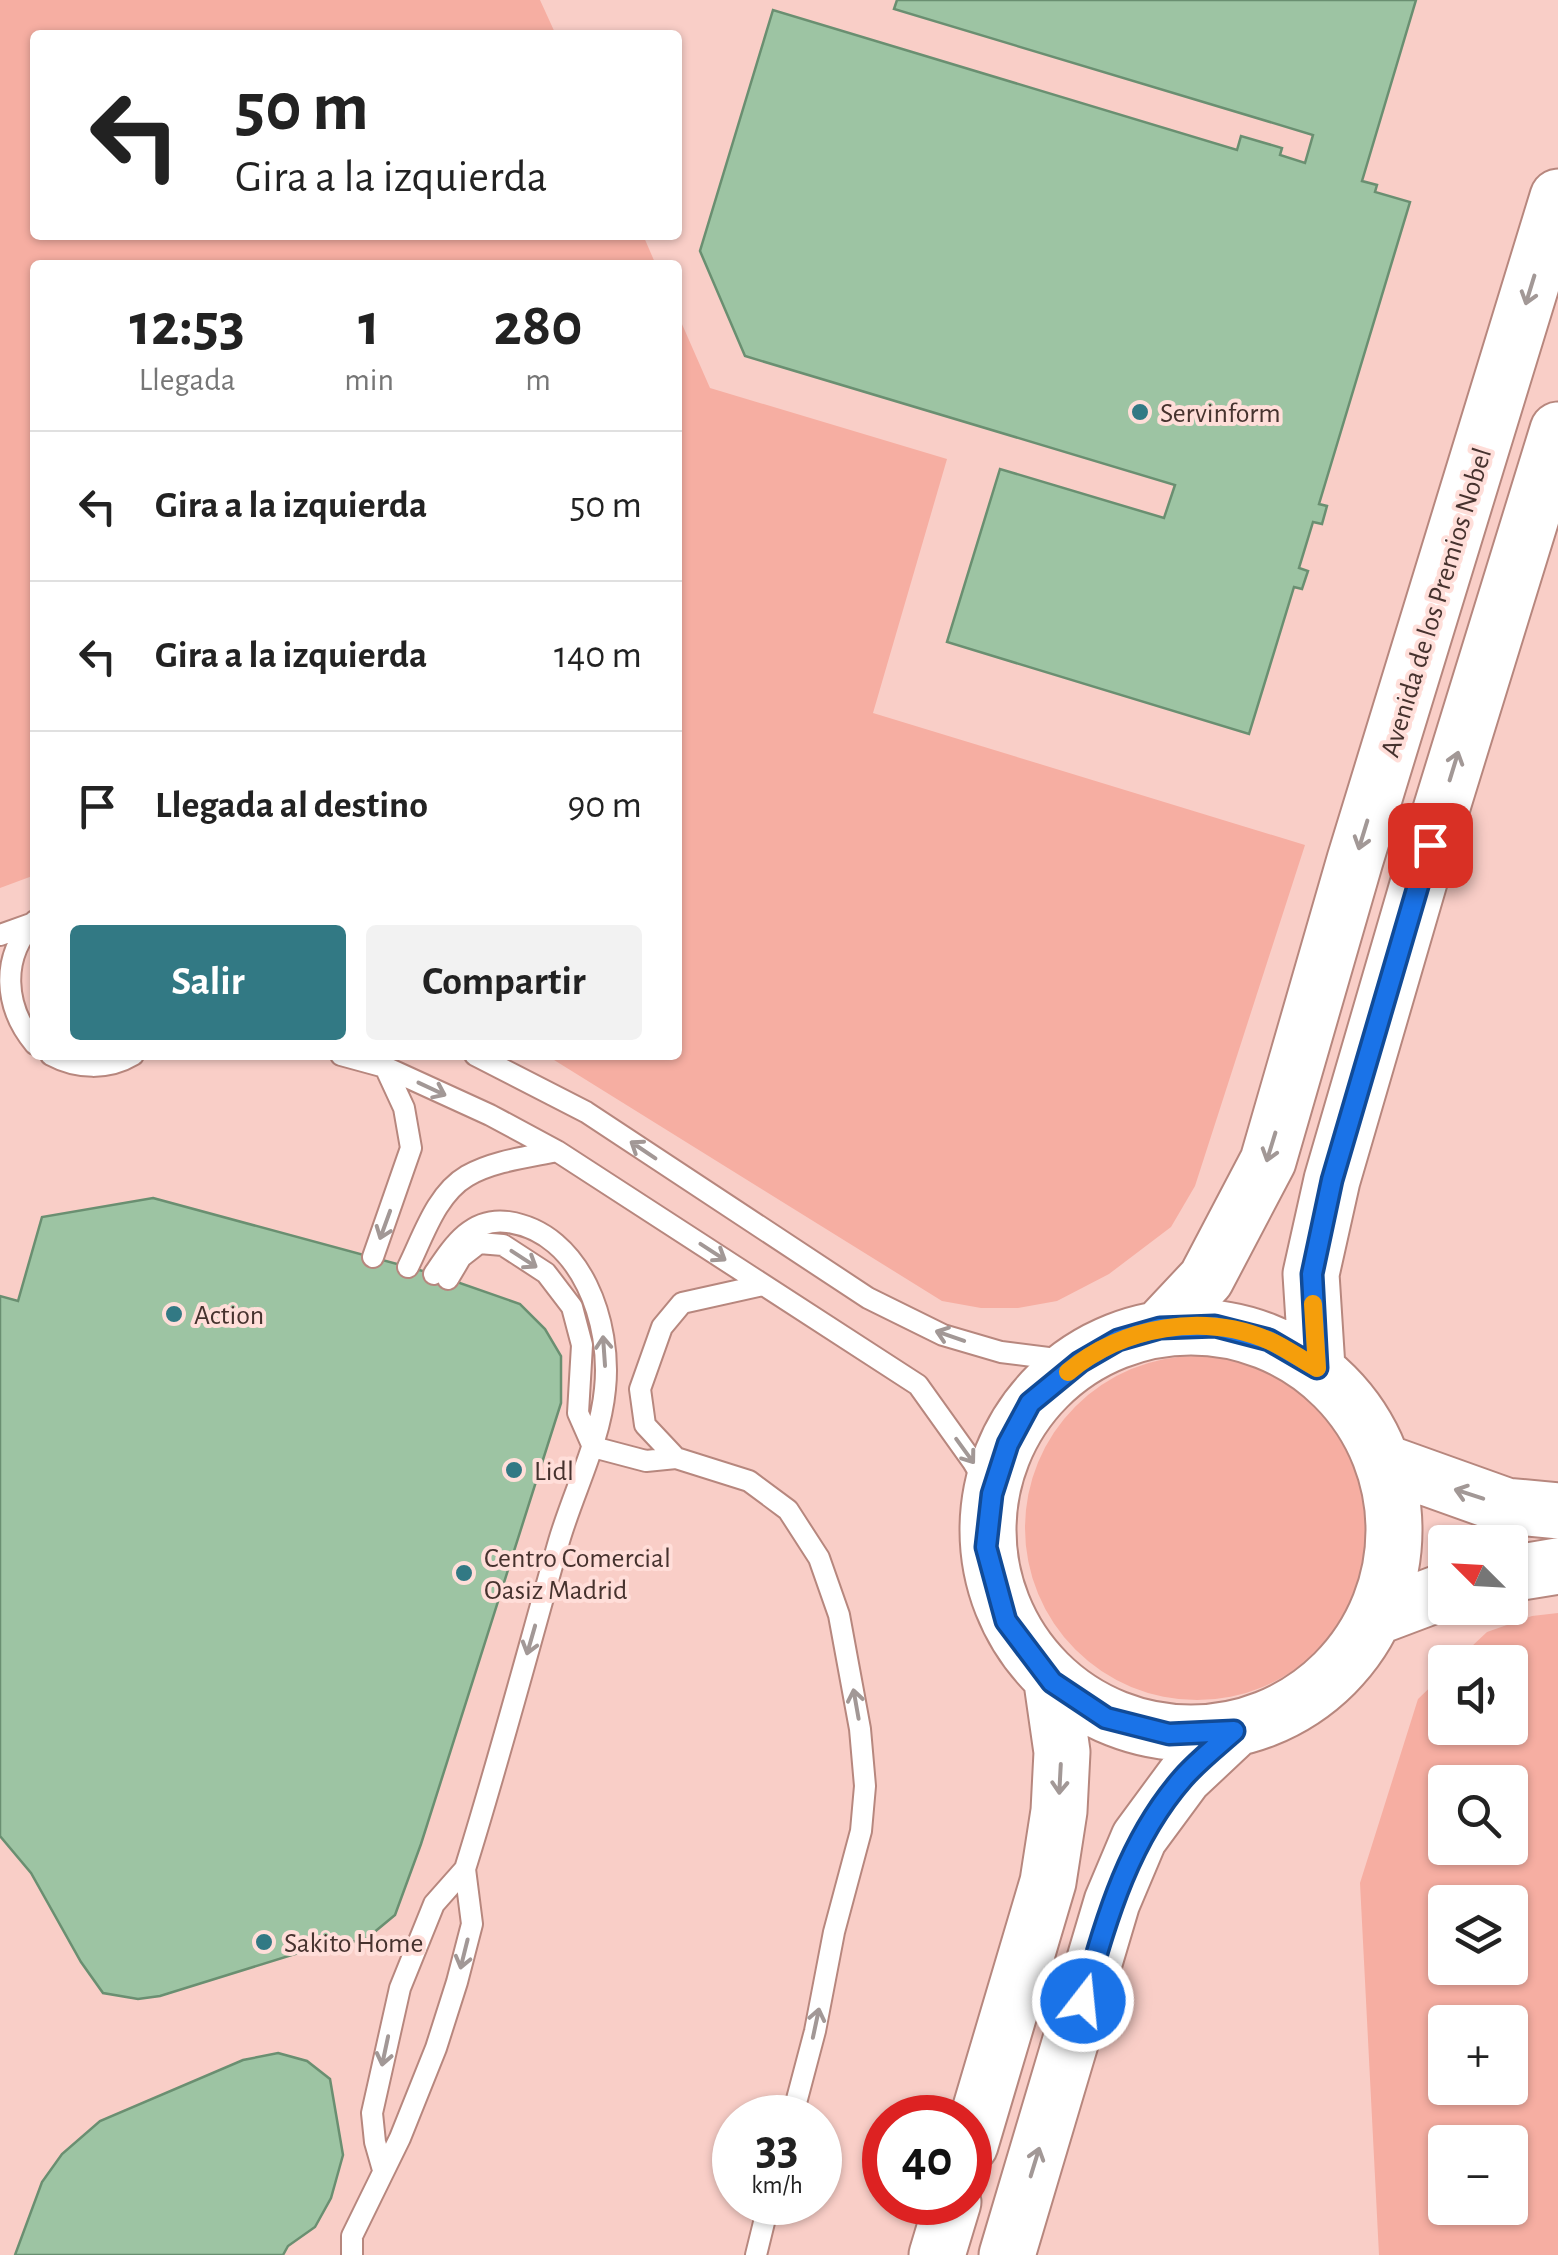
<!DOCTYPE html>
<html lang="es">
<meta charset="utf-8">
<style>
body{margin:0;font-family:"Alegreya Sans",sans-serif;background:#f2f2f2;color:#222;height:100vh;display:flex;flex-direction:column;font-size:38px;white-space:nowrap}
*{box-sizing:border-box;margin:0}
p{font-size:32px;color:#767676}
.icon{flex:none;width:55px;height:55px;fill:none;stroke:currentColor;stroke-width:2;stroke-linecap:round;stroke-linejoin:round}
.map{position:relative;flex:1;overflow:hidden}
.panel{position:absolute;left:30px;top:260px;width:652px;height:800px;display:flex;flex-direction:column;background:#fff;border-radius:10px;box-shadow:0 2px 8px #0004}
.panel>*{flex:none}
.top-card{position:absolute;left:30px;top:30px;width:652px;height:210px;border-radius:10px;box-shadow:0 2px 8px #0004;background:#fff;color:#222;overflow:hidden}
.needle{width:65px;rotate:294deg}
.fabs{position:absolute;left:1428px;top:1525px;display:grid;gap:20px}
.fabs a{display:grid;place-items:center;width:100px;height:100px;border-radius:10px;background:#fff;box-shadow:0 2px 8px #0004;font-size:50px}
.speed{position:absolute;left:712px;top:2095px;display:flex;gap:20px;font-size:50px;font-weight:700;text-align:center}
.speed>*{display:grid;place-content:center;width:130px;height:130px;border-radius:50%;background:#fff;box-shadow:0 2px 8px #0004;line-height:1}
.speed small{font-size:25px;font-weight:400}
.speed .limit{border:15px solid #d22;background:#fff;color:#111}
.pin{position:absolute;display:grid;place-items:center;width:85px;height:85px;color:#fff;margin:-42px;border-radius:20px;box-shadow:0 5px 15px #0006}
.me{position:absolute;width:110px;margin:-55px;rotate:16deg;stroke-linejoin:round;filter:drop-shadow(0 0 8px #0008)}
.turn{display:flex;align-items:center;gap:35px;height:210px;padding:0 40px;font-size:45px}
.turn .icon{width:130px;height:130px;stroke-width:2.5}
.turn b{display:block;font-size:70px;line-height:85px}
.eta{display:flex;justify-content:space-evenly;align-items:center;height:170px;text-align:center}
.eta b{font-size:60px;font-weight:700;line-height:70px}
.cta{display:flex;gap:20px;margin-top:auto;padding:20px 40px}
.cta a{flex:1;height:115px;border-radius:10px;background:#327984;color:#fff;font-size:40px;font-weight:700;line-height:115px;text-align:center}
.cta a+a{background:#f2f2f2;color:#222}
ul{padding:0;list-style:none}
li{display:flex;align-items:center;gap:30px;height:150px;padding:0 40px;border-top:2px solid #e0e0e0}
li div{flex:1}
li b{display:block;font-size:38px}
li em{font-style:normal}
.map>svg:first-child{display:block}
.green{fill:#f6aea2;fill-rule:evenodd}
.building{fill:#9dc4a3;stroke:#6a8f71;stroke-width:2.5}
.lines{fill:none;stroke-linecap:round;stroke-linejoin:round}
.lane-casing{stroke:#b7877e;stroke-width:24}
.secondary-casing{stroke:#b7877e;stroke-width:59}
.lane{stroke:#fff;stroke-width:20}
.secondary{stroke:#fff;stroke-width:55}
.oneway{stroke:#a29896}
.route-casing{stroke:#114b97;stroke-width:25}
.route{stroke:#1a73e8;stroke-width:18}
.slow{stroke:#f59e0b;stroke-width:18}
.poi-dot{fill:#327984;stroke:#ffded9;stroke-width:4}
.labels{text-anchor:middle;stroke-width:8;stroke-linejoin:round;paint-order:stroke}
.poi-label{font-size:28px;fill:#46322e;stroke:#ffded9;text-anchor:start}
.street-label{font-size:28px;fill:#46322e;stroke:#ffded9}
</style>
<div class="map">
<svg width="1558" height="2255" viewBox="0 0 1558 2255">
<rect width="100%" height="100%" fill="#f9cec7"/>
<path class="green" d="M0,0H540L556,35H35V235H643L656,265H35V875L0,888Z
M678,315L710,388L947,459L873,713L1305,845L1195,1186L1171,1227L1109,1274L1057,1301L1018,1308H981L942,1301L546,1055H678Z
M1025 1528a172 172 0 1 1 344 0a172 172 0 1 1-344 0Z
M1558,1613V2255H1379L1360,1883L1418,1699L1445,1673V1728H1510V1662H1455L1487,1632L1532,1616ZM1445,1782H1510V1848H1445ZM1445,1902H1510V1968H1445ZM1445,2022H1510V2088H1445ZM1445,2142H1510V2208H1445Z"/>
<path class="building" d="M897,0H1416L1362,181L1377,185L1375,192L1410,202L1319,504L1327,506L1322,524L1313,522L1299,568L1308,571L1302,589L1294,587L1249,734L947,642L1000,469L1164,518L1175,485L745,356L700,251L773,10L1237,150L1241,136L1282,148L1280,155L1305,163L1313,135L894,9Z
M153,1198L434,1274L520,1304L545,1329L561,1356V1403L421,1844L395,1915L366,1939L308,1950L160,1996L138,1999L103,1993L81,1962L31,1873L0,1836V1296L18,1301L42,1217Z
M278,2053L307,2061L330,2079L343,2155L331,2198L315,2227L288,2246L283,2255H15L42,2182L62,2154L100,2121L243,2060Z"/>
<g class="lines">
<g class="lane-casing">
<path id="lane" d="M35,921C0,957 4,1007 35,1044
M0,935L31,924
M51,1055C77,1069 108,1070 133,1055
M341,1055L385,1067L490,1115L557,1151L918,1385L973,1462L992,1494
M475,1055L586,1112L868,1298L943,1335L1001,1352L1080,1362
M373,1257L411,1148L404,1108L385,1067
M408,1267C423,1237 436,1194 467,1176C493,1161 528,1157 557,1151
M448,1279L461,1257L479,1243L503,1245L546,1273L572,1307L582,1345L578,1413L593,1447
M593,1447L646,1461L676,1458L749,1481L788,1510L819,1558L839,1615L860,1729L865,1786L861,1831L834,1932L815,2031L792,2118
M676,1458L645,1425L640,1389L662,1327L682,1303L763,1285
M383,2170L375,2142L372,2113L400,1988L434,1904L465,1869
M352,2255V2236L400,2138L436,2048L457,1982L472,1924L465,1869C499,1760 528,1650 559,1541C574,1490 600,1442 605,1389C612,1324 582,1233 508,1222C471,1217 453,1246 434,1274
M756,2255L769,2202"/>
</g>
<g class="secondary-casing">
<path id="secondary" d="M988 1530a203 203 0 1 1 406 0a203 203 0 1 1-406 0Z
M1160,1328L1206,1279L1268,1161L1355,860L1558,197
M1317,1368L1311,1274L1332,1180L1420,878L1558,430
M1383,1462L1506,1506L1558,1511
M1510,1574L1558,1566
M1376,1617L1445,1591
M970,2145L1048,1882L1059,1811L1062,1752L1052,1682
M937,2255L953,2202
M1007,2255L1112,1902L1139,1838L1184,1777L1233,1731"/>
</g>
<use href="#lane" class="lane"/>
<use href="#secondary" class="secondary"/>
</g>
<defs><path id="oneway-shaft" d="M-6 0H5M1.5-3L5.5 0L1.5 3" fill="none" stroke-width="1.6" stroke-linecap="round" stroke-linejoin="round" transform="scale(2.5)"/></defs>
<g class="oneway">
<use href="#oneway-shaft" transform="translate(1530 290) rotate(107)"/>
<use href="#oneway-shaft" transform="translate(1454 766) rotate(-73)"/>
<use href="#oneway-shaft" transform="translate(1363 835) rotate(107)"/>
<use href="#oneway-shaft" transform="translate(432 1089) rotate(25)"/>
<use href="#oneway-shaft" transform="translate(1271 1147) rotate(107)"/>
<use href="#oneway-shaft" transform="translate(643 1150) rotate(-146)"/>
<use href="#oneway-shaft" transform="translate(385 1225) rotate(110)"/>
<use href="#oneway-shaft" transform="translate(713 1252) rotate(33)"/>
<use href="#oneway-shaft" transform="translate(524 1259) rotate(33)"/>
<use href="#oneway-shaft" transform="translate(950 1336) rotate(-161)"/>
<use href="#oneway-shaft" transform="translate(604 1351) rotate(-94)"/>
<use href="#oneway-shaft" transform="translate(965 1451) rotate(54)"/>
<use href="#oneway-shaft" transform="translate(1469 1494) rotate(-162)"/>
<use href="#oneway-shaft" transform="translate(531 1640) rotate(106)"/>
<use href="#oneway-shaft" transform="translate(856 1704) rotate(-100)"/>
<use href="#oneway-shaft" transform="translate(1060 1779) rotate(93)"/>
<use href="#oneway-shaft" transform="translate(464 1954) rotate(104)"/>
<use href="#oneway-shaft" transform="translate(816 2023) rotate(-78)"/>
<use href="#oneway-shaft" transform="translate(385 2051) rotate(102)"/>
<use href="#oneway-shaft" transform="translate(1035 2162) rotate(-73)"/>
</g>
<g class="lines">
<g class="route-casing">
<path id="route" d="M1083,2001C1106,1921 1127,1842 1183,1778C1198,1761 1217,1746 1234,1731L1169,1734L1106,1718L1052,1682L1006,1621L986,1547L992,1494L1008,1444L1030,1403L1080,1362L1118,1340L1160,1328L1215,1326L1269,1340L1317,1368L1312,1274L1332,1180L1430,845"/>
</g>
<use href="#route" class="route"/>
<path class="slow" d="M1068,1372C1123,1326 1204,1312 1270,1341C1286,1348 1302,1360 1317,1368L1313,1304"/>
</g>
<g class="poi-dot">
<circle cx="1140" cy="412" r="10"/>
<circle cx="174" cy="1314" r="10"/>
<circle cx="514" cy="1470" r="10"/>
<circle cx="464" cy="1573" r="10"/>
<circle cx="264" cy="1942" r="10"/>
</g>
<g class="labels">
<g class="poi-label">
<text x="1160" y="422">Servinform</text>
<text x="194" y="1324">Action</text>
<text x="534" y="1480">Lidl</text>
<text x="484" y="1567">Centro Comercial<tspan x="484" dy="32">Oasiz Madrid</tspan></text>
<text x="284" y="1952">Sakito Home</text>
</g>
<g class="street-label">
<text transform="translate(1435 602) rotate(-73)" y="10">Avenida de los Premios Nobel</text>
</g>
</g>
</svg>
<div class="fabs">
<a><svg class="needle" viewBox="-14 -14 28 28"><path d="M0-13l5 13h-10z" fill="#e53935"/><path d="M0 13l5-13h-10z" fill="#767676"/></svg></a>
<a><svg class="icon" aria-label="sound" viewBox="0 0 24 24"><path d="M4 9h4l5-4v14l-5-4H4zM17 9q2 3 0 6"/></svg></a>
<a><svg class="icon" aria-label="search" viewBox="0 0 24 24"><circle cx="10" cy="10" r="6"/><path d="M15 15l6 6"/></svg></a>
<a><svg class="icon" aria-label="layers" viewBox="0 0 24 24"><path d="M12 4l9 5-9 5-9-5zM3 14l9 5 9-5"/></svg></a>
<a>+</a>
<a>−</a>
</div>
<div class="speed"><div>33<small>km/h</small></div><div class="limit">40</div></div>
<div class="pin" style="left:1430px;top:845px;background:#d93025"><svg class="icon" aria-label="arrive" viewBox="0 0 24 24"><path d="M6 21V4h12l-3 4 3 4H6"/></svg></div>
<svg class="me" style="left:1083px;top:2001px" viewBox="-20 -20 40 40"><circle r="17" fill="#1a73e8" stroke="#fff" stroke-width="3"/><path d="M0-11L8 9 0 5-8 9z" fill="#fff"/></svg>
<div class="top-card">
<div class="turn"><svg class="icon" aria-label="left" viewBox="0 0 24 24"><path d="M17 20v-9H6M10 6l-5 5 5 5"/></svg><div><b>50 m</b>Gira a la izquierda</div></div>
</div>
<section class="panel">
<div class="eta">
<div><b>12:53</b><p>Llegada</p></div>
<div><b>1</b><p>min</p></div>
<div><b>280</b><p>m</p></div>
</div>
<ul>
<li><svg class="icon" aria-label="left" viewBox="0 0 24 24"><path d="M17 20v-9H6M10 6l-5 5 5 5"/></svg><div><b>Gira a la izquierda</b></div><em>50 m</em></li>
<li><svg class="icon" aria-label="left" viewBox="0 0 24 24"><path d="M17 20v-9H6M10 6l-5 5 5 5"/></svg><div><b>Gira a la izquierda</b></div><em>140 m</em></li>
<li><svg class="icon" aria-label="arrive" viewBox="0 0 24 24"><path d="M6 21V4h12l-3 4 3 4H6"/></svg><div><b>Llegada al destino</b></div><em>90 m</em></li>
</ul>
<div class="cta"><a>Salir</a><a>Compartir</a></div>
</section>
</div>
